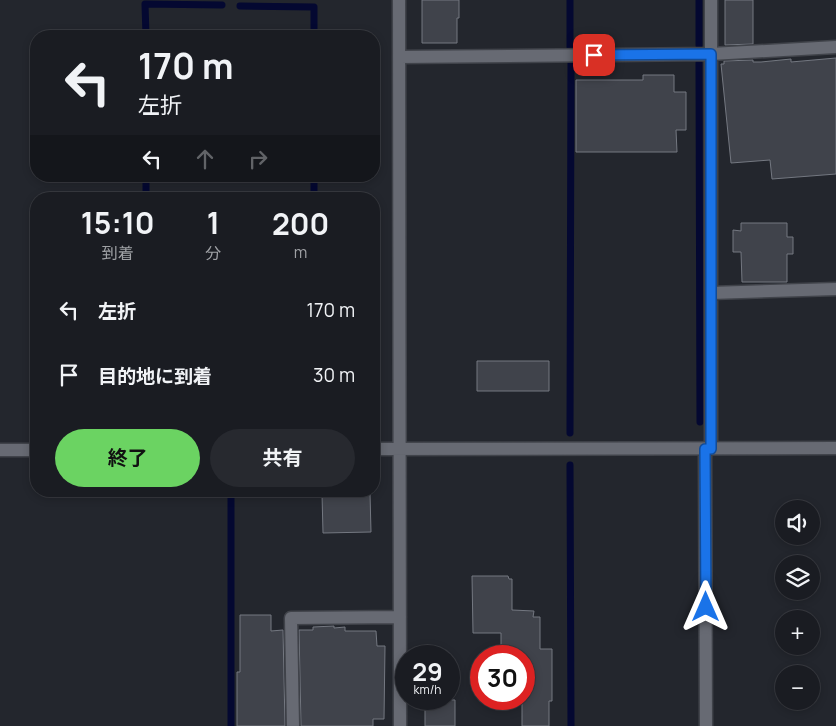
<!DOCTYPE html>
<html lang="ja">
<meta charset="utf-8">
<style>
body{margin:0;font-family:Manrope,"Noto Sans JP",sans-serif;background:#27292f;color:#f1f3f6;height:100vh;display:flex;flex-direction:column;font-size:19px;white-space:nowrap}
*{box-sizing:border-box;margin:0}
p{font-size:16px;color:#9fa1a5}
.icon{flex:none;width:28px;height:28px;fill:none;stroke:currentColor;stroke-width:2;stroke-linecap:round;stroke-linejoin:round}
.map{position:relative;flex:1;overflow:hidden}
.side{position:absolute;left:30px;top:192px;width:350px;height:305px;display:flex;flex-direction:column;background:#1a1c22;border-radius:20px;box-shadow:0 2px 8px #0003,0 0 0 1px #383a40}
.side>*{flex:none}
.hud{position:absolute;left:30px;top:30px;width:350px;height:152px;border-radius:20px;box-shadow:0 2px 8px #0003,0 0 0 1px #383a40;background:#1a1c22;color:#f1f3f6;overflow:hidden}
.tools{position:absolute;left:775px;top:500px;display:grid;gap:10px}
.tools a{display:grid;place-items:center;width:45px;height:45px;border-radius:50%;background:#1a1c22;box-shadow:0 2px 8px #0003,0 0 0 1px #383a40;font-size:25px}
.speed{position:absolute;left:395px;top:645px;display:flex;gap:10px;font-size:25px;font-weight:700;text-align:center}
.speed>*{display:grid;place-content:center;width:65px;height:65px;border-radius:50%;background:#1a1c22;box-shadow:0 2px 8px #0003,0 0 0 1px #383a40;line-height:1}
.speed small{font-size:12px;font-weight:400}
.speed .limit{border:8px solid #d22;background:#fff;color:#111}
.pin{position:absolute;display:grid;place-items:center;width:42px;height:42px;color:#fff;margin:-21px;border-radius:10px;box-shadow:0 2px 8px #0006}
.me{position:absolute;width:55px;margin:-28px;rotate:0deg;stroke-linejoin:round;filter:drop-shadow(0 0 4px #0008)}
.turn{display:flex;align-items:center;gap:18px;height:105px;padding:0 25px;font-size:22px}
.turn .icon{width:65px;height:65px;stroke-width:2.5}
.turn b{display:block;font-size:35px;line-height:42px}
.lanes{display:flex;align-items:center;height:48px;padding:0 25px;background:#0003;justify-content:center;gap:25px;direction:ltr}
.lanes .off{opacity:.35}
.eta{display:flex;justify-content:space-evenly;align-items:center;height:85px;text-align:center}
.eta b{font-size:30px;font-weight:700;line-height:35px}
.cta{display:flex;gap:10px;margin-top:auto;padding:10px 25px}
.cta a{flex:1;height:58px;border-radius:30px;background:#6bd362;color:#111;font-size:20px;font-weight:700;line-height:58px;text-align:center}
.cta a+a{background:#27292f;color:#f1f3f6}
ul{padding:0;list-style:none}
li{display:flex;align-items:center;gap:15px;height:65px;padding:0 25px}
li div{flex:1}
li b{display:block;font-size:19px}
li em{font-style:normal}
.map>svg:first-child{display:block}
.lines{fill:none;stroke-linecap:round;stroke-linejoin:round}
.stream{stroke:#040831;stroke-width:7}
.building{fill:#40434b;stroke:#747881}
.minor-casing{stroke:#40434a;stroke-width:15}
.minor{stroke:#676a73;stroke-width:12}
.route-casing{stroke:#114b97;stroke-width:12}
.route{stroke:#1a73e8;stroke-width:9}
</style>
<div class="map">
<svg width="836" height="726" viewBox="0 0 836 726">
<rect width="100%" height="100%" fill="#23262d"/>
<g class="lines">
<path class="stream" d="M570,0V47
M699,0V45
M240,6L314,7V36
M146,36L145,4L222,5
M699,63L700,422
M146,176V199
M314,176V199
M570,433L571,63
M570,465L571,726
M231,491V726"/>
</g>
<path class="building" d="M422,0H459V18H457V43H422Z
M725,0H753V44L725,45Z
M836,58V174L772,179L770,160L731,163L721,64H724V61L753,60V62H761L791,59V62Z
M643,75H674V92H686V130H676L677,152H576V80H643Z
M741,223H787V237H793V254H787V282H742L741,252H733V230L741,231Z
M477,361H549V391H477Z
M370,493L371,532L323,533L322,494Z
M472,576H508L509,579H512V610L534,611L533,617H540V649H552V701H549V726H522V699H524V656H501V633H473Z
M240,615H271V631L283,630L285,726H237V672H240Z
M334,626V628L345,627V631H376L377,646H385L384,719H373V726H301L299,630H313V627Z
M425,699L455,700V726H425Z"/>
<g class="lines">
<g class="minor-casing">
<path id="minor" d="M399,0L400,726
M399,57L711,54L836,47
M711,293L836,289
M374,449L836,448
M705,449L706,726
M711,449V0
M0,450H36
M293,726L291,618L400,617"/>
</g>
<use href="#minor" class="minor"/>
</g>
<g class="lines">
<g class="route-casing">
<path id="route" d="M594,55L711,54V449H705L706,607"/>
</g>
<use href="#route" class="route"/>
</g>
</svg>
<div class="tools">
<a><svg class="icon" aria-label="sound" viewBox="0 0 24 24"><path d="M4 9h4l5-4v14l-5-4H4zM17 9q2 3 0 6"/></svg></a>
<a><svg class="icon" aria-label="layers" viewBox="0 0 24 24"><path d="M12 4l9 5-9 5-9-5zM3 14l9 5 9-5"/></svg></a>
<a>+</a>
<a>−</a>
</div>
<div class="speed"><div>29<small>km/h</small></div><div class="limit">30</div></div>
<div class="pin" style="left:594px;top:55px;background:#d93025"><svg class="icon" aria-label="arrive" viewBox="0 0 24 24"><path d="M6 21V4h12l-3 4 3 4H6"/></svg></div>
<svg class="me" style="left:706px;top:607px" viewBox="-20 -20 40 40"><path d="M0-17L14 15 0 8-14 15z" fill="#1a73e8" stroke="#fff" stroke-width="4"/></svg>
<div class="hud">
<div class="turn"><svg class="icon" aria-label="left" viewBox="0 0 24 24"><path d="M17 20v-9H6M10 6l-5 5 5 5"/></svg><div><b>170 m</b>左折</div></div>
<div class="lanes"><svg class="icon" aria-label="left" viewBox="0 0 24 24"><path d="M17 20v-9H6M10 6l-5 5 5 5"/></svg><svg class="icon off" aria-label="ahead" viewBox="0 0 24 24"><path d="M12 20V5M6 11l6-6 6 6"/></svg><svg class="icon off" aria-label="right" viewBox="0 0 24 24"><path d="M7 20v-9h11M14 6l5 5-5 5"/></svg></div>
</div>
<section class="side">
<div class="eta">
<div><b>15:10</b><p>到着</p></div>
<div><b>1</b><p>分</p></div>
<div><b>200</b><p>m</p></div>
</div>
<ul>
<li><svg class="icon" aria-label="left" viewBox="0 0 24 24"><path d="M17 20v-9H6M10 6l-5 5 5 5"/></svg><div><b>左折</b></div><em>170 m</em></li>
<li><svg class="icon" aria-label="arrive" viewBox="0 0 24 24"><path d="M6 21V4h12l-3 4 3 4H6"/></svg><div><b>目的地に到着</b></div><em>30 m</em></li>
</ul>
<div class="cta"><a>終了</a><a>共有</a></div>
</section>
</div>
